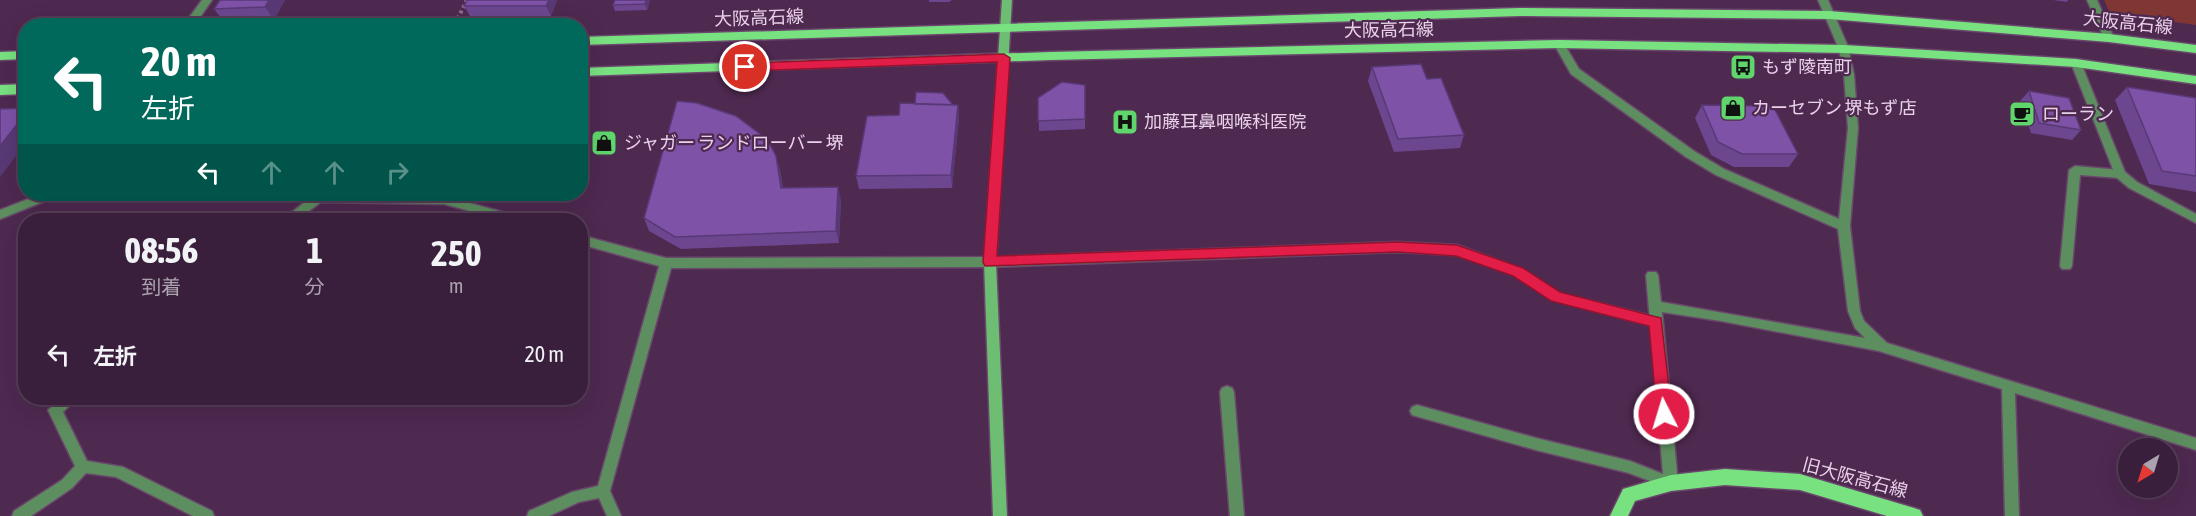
<!DOCTYPE html>
<html lang="ja">
<meta charset="utf-8">
<style>
body{margin:0;font-family:"Asap Condensed","Noto Sans JP",sans-serif;background:#452c47;color:#f1f3f6;height:100vh;display:flex;flex-direction:column;font-size:22px;white-space:nowrap}
*{box-sizing:border-box;margin:0}
p{font-size:20px;color:#aba2af}
.icon{flex:none;width:33px;height:33px;fill:none;stroke:currentColor;stroke-width:2;stroke-linecap:round;stroke-linejoin:round}
.map{position:relative;flex:1;overflow:hidden}
.details{position:absolute;left:18px;top:213px;width:570px;height:192px;display:flex;flex-direction:column;background:#3a1f3c;border-radius:24px;box-shadow:0 6px 24px #0002,0 0 0 2px #543d56}
.details>*{flex:none}
.banner{position:absolute;left:18px;top:18px;width:570px;height:183px;border-radius:24px;box-shadow:0 6px 24px #0002,0 0 0 2px #543d56;background:#00695c;color:#fff;overflow:hidden}
.needle{width:39px;rotate:218deg}
.tools{position:absolute;left:2118px;top:438px;display:grid;gap:12px}
.tools a{display:grid;place-items:center;width:60px;height:60px;border-radius:50%;background:#3a1f3c;box-shadow:0 6px 24px #0002,0 0 0 2px #543d56;font-size:30px}
.pin{position:absolute;display:grid;place-items:center;width:51px;height:51px;color:#fff;margin:-26px;border:3px solid #fff;border-radius:50%;box-shadow:0 2px 6px #0007}
.me{position:absolute;width:66px;margin:-33px;rotate:355deg;stroke-linejoin:round;filter:drop-shadow(0 0 4px #0008)}
.turn{display:flex;align-items:center;gap:21px;height:126px;padding:0 24px;font-size:27px}
.turn .icon{width:78px;height:78px;stroke-width:2.5}
.turn b{display:block;font-size:42px;line-height:51px}
.lanes{display:flex;align-items:center;height:57px;padding:0 24px;background:#0003;justify-content:center;gap:30px;direction:ltr}
.lanes .off{opacity:.35}
.eta{display:flex;justify-content:space-evenly;align-items:center;height:102px;text-align:center}
.eta b{font-size:36px;font-weight:700;line-height:42px}
ul{padding:0;list-style:none}
li{display:flex;align-items:center;gap:18px;height:78px;padding:0 24px}
li div{flex:1}
li b{display:block;font-size:22px}
li em{font-style:normal}
.map>svg:first-child{display:block}
.green{fill:#803733}
.lines{fill:none;stroke-linecap:round;stroke-linejoin:round}
.lane-casing{stroke:#6a476c;stroke-width:3}
.street-casing{stroke:#6a476c;stroke-width:3}
.secondary-casing{stroke:#6a476c;stroke-width:3}
.primary-casing{stroke:#6a476c;stroke-width:3}
.path{stroke:#8b6c8d;stroke-width:4;stroke-dasharray:3 3;stroke-linecap:butt}
.lane{fill:#5d8e5f;fill-rule:evenodd}
.street{fill:#5d8e5f;fill-rule:evenodd}
.secondary{fill:#6dbd72;fill-rule:evenodd}
.primary{fill:#78e180;fill-rule:evenodd}
.wall{fill:#6c4790}
.shaded-wall{fill:#583975}
.building{fill:#7d52a7;stroke:#583975;stroke-width:1.5}
.route{fill:#e11d48;stroke:#92132f;stroke-width:1.5}
.labels{text-anchor:middle;stroke-width:4.5;stroke-linejoin:round;paint-order:stroke}
.street-label{font-size:18px;fill:#e8d1e9;stroke:#4e2950}
.poi-label{font-size:18px;fill:#e8d1e9;stroke:#4e2950;text-anchor:start}
</style>
<div class="map">
<svg width="2196" height="516" viewBox="0 0 2196 516">
<rect width="100%" height="100%" fill="#4e2950"/>
<path class="green" d="M2104,0H2196V25L2110,13Z"/>
<g class="lines">
<g class="lane-casing">
<path id="lane" d="M1559,41L1563,42L1579,69L1694,151L1724,169L1839,219L1848,128L1844,75L1839,49L1844,46L1848,47L1854,75L1858,128L1850,226L1860,311L1864,321L1887,343L2196,438V450L2015,393L2019,516H2005L2002,389L1879,351L1721,321L1662,312L1678,483L1676,487L1671,489L1629,473L1536,450L1412,415L1410,411L1412,407L1417,405L1536,438L1630,461L1663,474L1646,275L1648,272H1656L1658,275L1661,302L1865,338L1855,328L1848,311L1838,229L1716,175L1686,157L1571,74L1554,44Z
M2075,166L2120,170L2126,174L2120,178L2080,175L2072,266L2070,269H2062L2060,266L2069,170Z"/>
</g>
<g class="street-casing">
<path id="street" d="M202,0H212L194,26H183Z
M1818,0H1828L1849,49L1848,51L1844,52L1839,49Z
M2087,0H2097L2114,38L2113,40H2105Z
M2076,59L2081,63L2125,172L2137,182L2196,214V223L2129,188L2116,177L2071,63Z
M41,194H57L55,197L0,219V210Z
M160,194H342L444,196L517,216L523,220H503L444,204L321,202L297,220H284L286,217L306,201L166,198Z
M580,235L666,258L990,257L1398,242L1457,245L1522,269L1559,293L1656,317L1660,318L1662,322L1660,326L1656,327L1552,300L1514,275L1456,255L1398,252L990,267L671,268L610,491L621,516H607L599,498L579,502L549,516H527L529,511L572,492L598,486L659,266L580,244Z
M1227,386L1232,388L1234,392L1244,516H1230L1220,392L1222,388Z
M61,398H77L63,412L87,461L123,467L212,511L214,516H193L116,477L86,473L72,488L31,516H12L14,511L62,480L75,466L48,410Z"/>
</g>
<g class="secondary-casing">
<path id="secondary" d="M1002,0H1012L996,262L1007,516H993L984,262Z"/>
</g>
<g class="primary-casing">
<path id="primary" d="M1520,8L1829,11L2109,34L2196,45V53L2109,42L1829,19L1520,16L580,45V37Z
M1559,40L1844,45L2076,59L2196,76V84L2076,67L1844,53L1559,48L1051,60L580,76V68L1051,52Z
M26,51V59L0,60V52Z
M26,84V94L0,95V85Z
M1725,469L1800,474L1914,508L1920,510L1923,516H1887L1800,490L1725,485L1671,491L1635,501L1628,516H1610L1623,489L1671,475Z"/>
</g>
<path class="path" d="M455,24L467,0"/>
<use href="#lane" class="lane"/>
<use href="#street" class="street"/>
<use href="#secondary" class="secondary"/>
<use href="#primary" class="primary"/>
</g>
<path class="wall" d="M220,0H285L274,20L224,22L214,9Z
M557,0L551,16H470L464,6Z
M650,0L647,10L615,11L613,5Z
M929,0H952L949,2H929Z
M2053,0H2068L2067,2Z
M1372,67L1427,79L1464,135L1460,148L1394,152L1368,81Z
M1085,85V129L1039,131L1038,98Z
M2127,87L2196,98V192L2149,184L2115,100Z
M2029,91L2081,130L2072,140L2031,133L2020,101Z
M953,105H958L959,118L952,188L859,189L856,176L899,115Z
M1702,105L1798,154L1789,167H1734L1711,155L1695,118Z
M780,169L783,188L841,199L839,243L681,249L649,231L644,218Z"/>
<path class="shaded-wall" d="M269,0H285L274,20L265,7Z
M549,0H557L551,16L546,6Z
M646,0H650L647,10L645,4Z
M958,105L959,118L952,188L951,175Z
M26,113V143L0,177V146Z
M776,156L780,169L785,201L781,188Z
M838,187L841,199L839,243L836,231Z"/>
<path class="building" d="M220,0H269L265,7L214,9Z
M467,0H549L546,6H464Z
M615,0H646L645,4L613,5Z
M1421,64L1427,79L1441,78L1464,135L1398,139L1372,67Z
M1062,82L1085,85V119L1038,121V98Z
M2127,87L2196,98V176L2162,171Z
M2029,91L2069,98L2081,130L2039,123Z
M916,92L943,93L953,105L915,104Z
M677,101L697,103L736,116L767,139L776,156L781,188L838,187L836,231L675,237L644,218Z
M900,103L958,105L951,175L856,176L867,116L899,115Z
M1702,105L1773,106L1798,154H1742L1718,142Z
M26,108V113L0,146V109Z"/>
<path class="route" d="M1004,54L1010,58L997,256L1398,242L1457,245L1523,268L1560,292L1661,318L1672,414L1670,419L1664,421L1659,419L1657,414L1649,326L1551,301L1513,276L1456,256L1398,252L985,266L983,262L997,62L745,71L739,67L745,63Z"/>
<defs>
<g id="bus-square" transform="scale(1.35)"><rect x="-9" y="-9" width="18" height="18" rx="4" fill="#5fd56b" stroke="#4e2950"/><path d="M-5-6H5V4H4V6H2V4H-2V6H-4V4H-5ZM-3.5-4V0h7V-4ZM-3.5 1.2v1.5H-2V1.2ZM2 1.2v1.5H3.5V1.2Z" fill="#111"/></g>
<g id="shop-square" transform="scale(1.35)"><rect x="-9" y="-9" width="18" height="18" rx="4" fill="#5fd56b" stroke="#4e2950"/><path d="M-5-2.5h2.3a2.7 3.5 0 0 1 5.4 0H5L5.5 6h-11ZM-1.5-2.5h3a1.5 2.3 0 0 0-3 0Z" fill="#111"/></g>
<g id="cafe-square" transform="scale(1.35)"><rect x="-9" y="-9" width="18" height="18" rx="4" fill="#5fd56b" stroke="#4e2950"/><path d="M-5.5-4.5H6V0H3Q3 3.5 0 3.5H-2.5Q-5.5 3.5-5.5 0ZM3-3.2v2h1.7v-2ZM-6 4.5H4V6H-6Z" fill="#111"/></g>
<g id="hospital-square" transform="scale(1.35)"><rect x="-9" y="-9" width="18" height="18" rx="4" fill="#5fd56b" stroke="#4e2950"/><path d="M-5-5h3v3.5h4V-5h3V5h-3V1.5h-4V5h-3Z" fill="#111"/></g>
</defs>
<g fill-rule="evenodd">
<use href="#bus-square" x="1743" y="67"/>
<use href="#shop-square" x="1733" y="108"/>
<use href="#cafe-square" x="2022" y="114"/>
<use href="#hospital-square" x="1125" y="122"/>
<use href="#shop-square" x="604" y="143"/>
</g>
<g class="labels">
<g class="street-label">
<text transform="translate(759 18) rotate(-2)" y="6">大阪高石線</text>
<text transform="translate(2128 23) rotate(6)" y="6">大阪高石線</text>
<text transform="translate(1389 30) rotate(-1)" y="6">大阪高石線</text>
<text transform="translate(1855 478) rotate(15)" y="6">旧大阪高石線</text>
</g>
<g class="poi-label">
<text x="1762" y="73">もず陵南町</text>
<text x="1752" y="114">カーセブン 堺もず店</text>
<text x="2042" y="120">ローラン</text>
<text x="1144" y="128">加藤耳鼻咽喉科医院</text>
<text x="624" y="149">ジャガー ランドローバー 堺</text>
</g>
</g>
</svg>
<div class="tools">
<a><svg class="needle" viewBox="-14 -14 28 28"><path d="M0-13l5 13h-10z" fill="#e53935"/><path d="M0 13l5-13h-10z" fill="#aba2af"/></svg></a>
</div>
<div class="pin" style="left:745px;top:67px;background:#d93025"><svg class="icon" aria-label="arrive" viewBox="0 0 24 24"><path d="M6 21V4h12l-3 4 3 4H6"/></svg></div>
<svg class="me" style="left:1664px;top:414px" viewBox="-20 -20 40 40"><circle r="17" fill="#e11d48" stroke="#fff" stroke-width="3"/><path d="M0-11L8 9 0 5-8 9z" fill="#fff"/></svg>
<div class="banner">
<div class="turn"><svg class="icon" aria-label="left" viewBox="0 0 24 24"><path d="M17 20v-9H6M10 6l-5 5 5 5"/></svg><div><b>20 m</b>左折</div></div>
<div class="lanes"><svg class="icon" aria-label="left" viewBox="0 0 24 24"><path d="M17 20v-9H6M10 6l-5 5 5 5"/></svg><svg class="icon off" aria-label="ahead" viewBox="0 0 24 24"><path d="M12 20V5M6 11l6-6 6 6"/></svg><svg class="icon off" aria-label="ahead" viewBox="0 0 24 24"><path d="M12 20V5M6 11l6-6 6 6"/></svg><svg class="icon off" aria-label="right" viewBox="0 0 24 24"><path d="M7 20v-9h11M14 6l5 5-5 5"/></svg></div>
</div>
<section class="details">
<div class="eta">
<div><b>08:56</b><p>到着</p></div>
<div><b>1</b><p>分</p></div>
<div><b>250</b><p>m</p></div>
</div>
<ul>
<li><svg class="icon" aria-label="left" viewBox="0 0 24 24"><path d="M17 20v-9H6M10 6l-5 5 5 5"/></svg><div><b>左折</b></div><em>20 m</em></li>
</ul>
</section>
</div>
